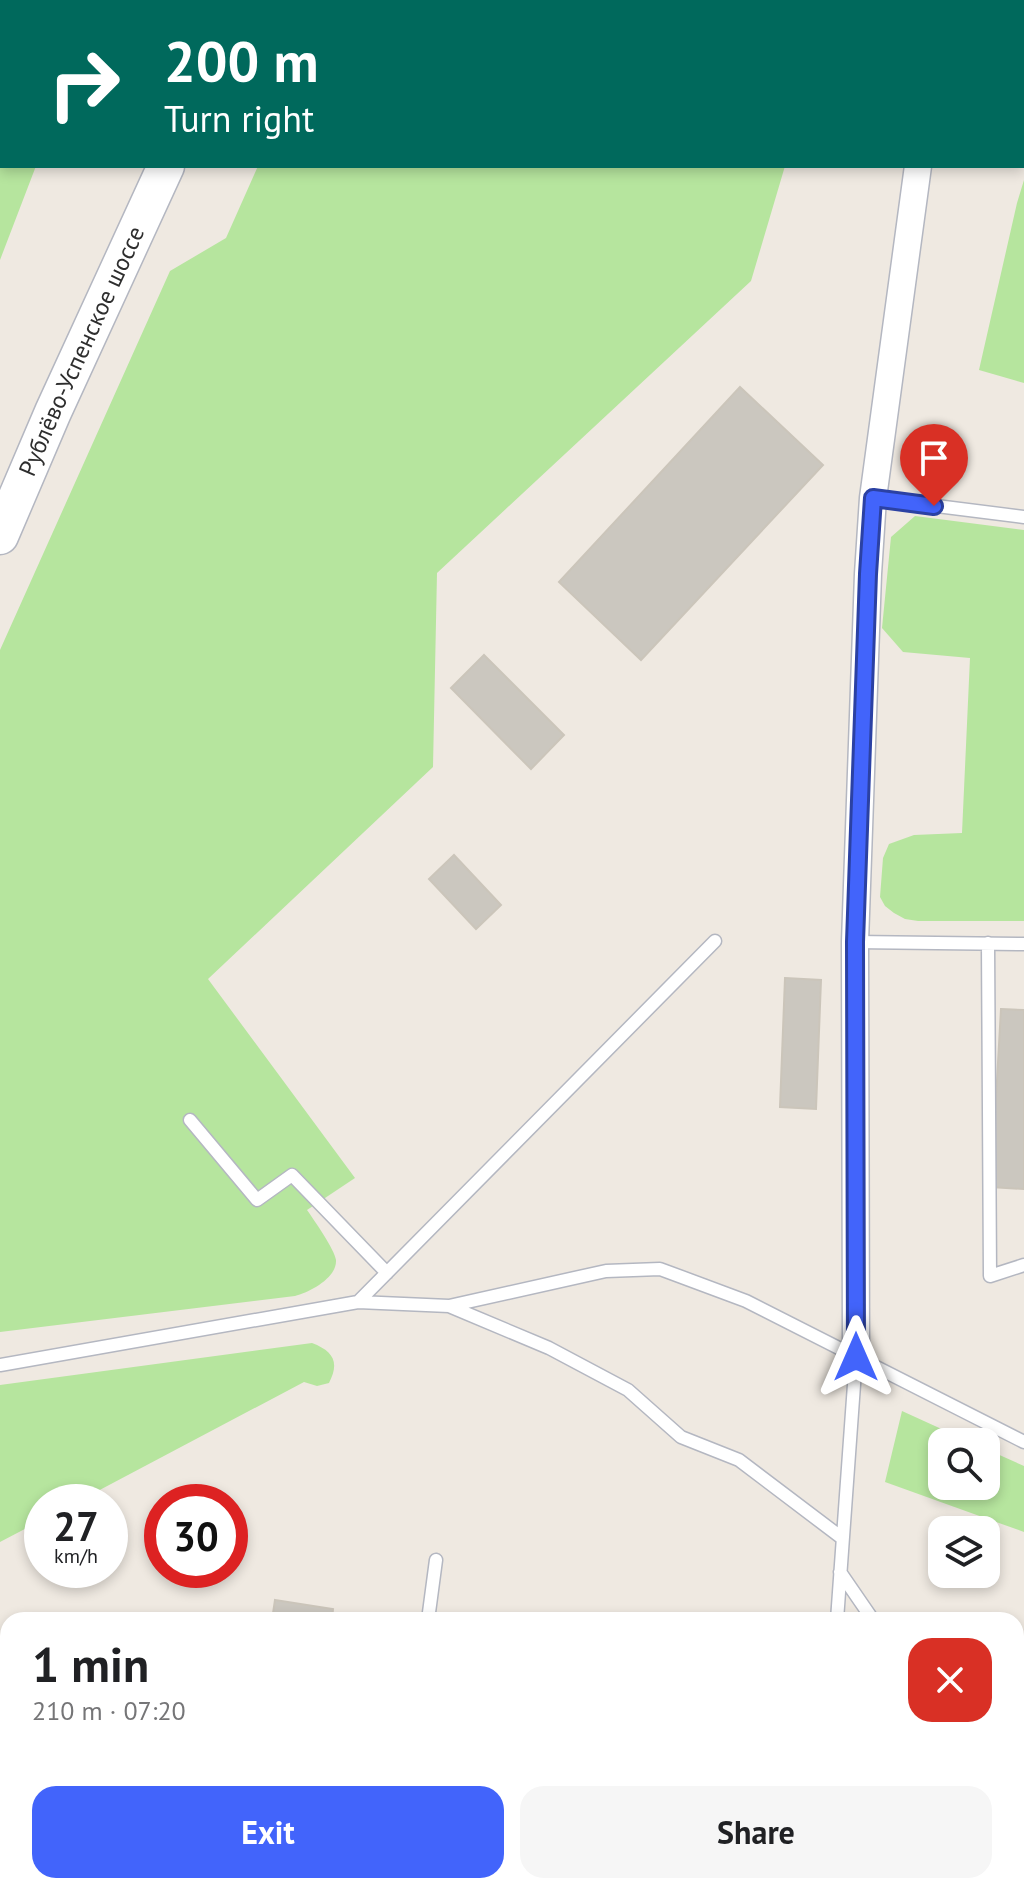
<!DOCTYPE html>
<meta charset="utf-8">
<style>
body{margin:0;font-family:"PT Sans",sans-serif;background:#f6f6f6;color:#202124;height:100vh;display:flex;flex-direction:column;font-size:30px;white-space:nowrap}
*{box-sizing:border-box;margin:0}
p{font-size:26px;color:#757577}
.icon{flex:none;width:44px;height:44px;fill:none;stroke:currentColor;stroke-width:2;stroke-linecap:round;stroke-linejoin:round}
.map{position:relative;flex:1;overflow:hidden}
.sheet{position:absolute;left:0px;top:1612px;width:1024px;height:282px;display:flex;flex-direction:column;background:#fff;border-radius:24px 24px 0 0;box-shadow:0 4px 12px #0003}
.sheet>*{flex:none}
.banner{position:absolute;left:0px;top:0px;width:1024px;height:168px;box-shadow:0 4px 12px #0003;background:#00695c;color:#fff;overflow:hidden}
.controls{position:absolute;left:928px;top:1428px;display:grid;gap:16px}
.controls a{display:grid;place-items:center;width:72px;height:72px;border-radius:16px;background:#fff;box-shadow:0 4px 12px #0003;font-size:40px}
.speed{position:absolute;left:24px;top:1484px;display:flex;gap:16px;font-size:40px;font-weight:700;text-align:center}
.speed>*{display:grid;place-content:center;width:104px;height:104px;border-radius:50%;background:#fff;box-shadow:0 4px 12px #0003;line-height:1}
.speed small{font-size:20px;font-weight:400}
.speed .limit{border:12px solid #d22;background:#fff;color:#111}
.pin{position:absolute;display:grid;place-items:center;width:68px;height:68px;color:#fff;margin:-82px -34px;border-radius:50% 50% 50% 0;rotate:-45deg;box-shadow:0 0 8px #0007}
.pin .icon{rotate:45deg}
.me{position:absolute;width:88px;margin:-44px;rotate:0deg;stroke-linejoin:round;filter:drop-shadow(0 0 6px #0008)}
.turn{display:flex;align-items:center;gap:28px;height:168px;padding:0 32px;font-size:36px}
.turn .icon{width:104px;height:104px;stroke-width:2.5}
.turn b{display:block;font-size:56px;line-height:68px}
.round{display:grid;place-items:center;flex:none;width:84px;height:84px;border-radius:24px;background:#f6f6f6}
.overview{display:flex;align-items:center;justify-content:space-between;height:136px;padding:0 32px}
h1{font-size:48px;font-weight:800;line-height:60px}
.cta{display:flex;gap:16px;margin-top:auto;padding:16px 32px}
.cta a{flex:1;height:92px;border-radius:24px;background:#4264fb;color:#fff;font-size:32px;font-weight:800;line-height:92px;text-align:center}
.cta a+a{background:#f6f6f6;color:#202124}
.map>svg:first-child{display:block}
.green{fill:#b6e59e}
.building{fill:#cbc7bf;stroke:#cbc5ba;stroke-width:2}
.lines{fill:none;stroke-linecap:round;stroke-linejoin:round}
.lane-casing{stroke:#b4b7c1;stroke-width:15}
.street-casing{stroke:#b4b7c1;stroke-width:29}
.secondary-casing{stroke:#b4b7c1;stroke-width:39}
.lane{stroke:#fff;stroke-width:12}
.street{stroke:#fff;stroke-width:26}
.secondary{stroke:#fff;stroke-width:36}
.route-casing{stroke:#2b41a3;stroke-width:20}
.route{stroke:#4264fb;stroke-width:14}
.labels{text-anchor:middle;stroke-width:7;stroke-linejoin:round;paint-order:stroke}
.street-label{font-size:24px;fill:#2e2e2e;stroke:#fff}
</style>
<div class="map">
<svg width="1024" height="1893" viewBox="0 0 1024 1893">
<rect width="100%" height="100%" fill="#efe9e1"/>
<path class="green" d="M0,0H99V2H2V166H36L0,260Z
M334,0H849L848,2H333Z
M258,166H785L751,281L437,573L433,767L208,979L355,1178L307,1210C314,1220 335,1250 336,1260C337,1278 310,1292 295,1296L0,1332V650L170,271L226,238Z
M1024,180V383L979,370L1017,203Z
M915,516L1024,530V921H918L905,919L894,913L885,906L880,897L883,858L889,844L914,835L962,833L970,658L903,652L882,628L891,537Z
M312,1343C333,1351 340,1362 329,1383L317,1386L304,1382L77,1502H42V1520L0,1542V1385Z
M902,1411L970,1442H942V1486H986V1449L1024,1466V1532L885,1482Z"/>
<path class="building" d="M740,387L823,465L641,660L559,582Z
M484,655L564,735L531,769L451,688Z
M454,855L501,905L476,929L429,879Z
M785,978L821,980L816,1109L780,1107Z
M1001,1009L1024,1010V1189L991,1187Z
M275,1600L333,1609L332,1620H272Z
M227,1886H297V1893H226Z
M720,1886H787V1893H719Z"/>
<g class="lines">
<g class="lane-casing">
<path id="lane" d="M873,498L1024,517
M855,942L1024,944
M988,943L990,1276L1024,1265
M190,1120L257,1200L292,1175L387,1273
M358,1302L715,941
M449,1306L549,1348L628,1390L681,1437L739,1460L842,1538
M0,1365L358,1302L449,1306L606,1271L660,1269L746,1301L1024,1442
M840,1572L873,1620
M428,1620L436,1560
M837,1620L856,1357
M75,1893L77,1886
M390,1893L391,1886
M822,1893L823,1886
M981,1893V1886"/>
</g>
<g class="street-casing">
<path id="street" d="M940,2V0
M856,1357L855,942L868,574L873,498L918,166"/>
</g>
<g class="secondary-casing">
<g id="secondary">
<path d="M242,2L243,0"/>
<path id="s1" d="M0,536L53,412L166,166"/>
</g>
</g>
<use href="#lane" class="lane"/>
<use href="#street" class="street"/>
<use href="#secondary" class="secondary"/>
</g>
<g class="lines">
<g class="route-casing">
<path id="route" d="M856,1357L855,942L868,574L873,498L934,506"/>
</g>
<use href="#route" class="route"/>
</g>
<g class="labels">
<g class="street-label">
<text dy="8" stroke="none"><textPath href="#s1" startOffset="202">Рублёво-Успенское шоссе</textPath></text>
</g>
</g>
</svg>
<div class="controls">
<a><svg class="icon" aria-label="search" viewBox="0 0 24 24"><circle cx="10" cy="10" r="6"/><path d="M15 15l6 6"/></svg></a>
<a><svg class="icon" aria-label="layers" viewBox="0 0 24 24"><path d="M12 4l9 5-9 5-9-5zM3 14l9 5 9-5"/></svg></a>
</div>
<div class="speed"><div>27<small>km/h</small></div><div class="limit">30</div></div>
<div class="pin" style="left:934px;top:506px;background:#d93025"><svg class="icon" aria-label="arrive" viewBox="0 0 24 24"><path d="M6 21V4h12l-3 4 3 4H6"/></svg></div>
<svg class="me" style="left:856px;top:1357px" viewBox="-20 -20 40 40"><path d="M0-17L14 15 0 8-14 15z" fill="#4264fb" stroke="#fff" stroke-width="4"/></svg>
<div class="banner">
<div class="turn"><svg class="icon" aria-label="right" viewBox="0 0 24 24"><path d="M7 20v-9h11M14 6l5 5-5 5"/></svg><div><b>200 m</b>Turn right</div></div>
</div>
<section class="sheet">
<div class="overview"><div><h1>1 min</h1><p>210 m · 07:20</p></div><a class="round" style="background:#d93025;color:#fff"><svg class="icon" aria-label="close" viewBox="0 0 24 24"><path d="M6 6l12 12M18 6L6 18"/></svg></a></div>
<div class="cta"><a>Exit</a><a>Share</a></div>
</section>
</div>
